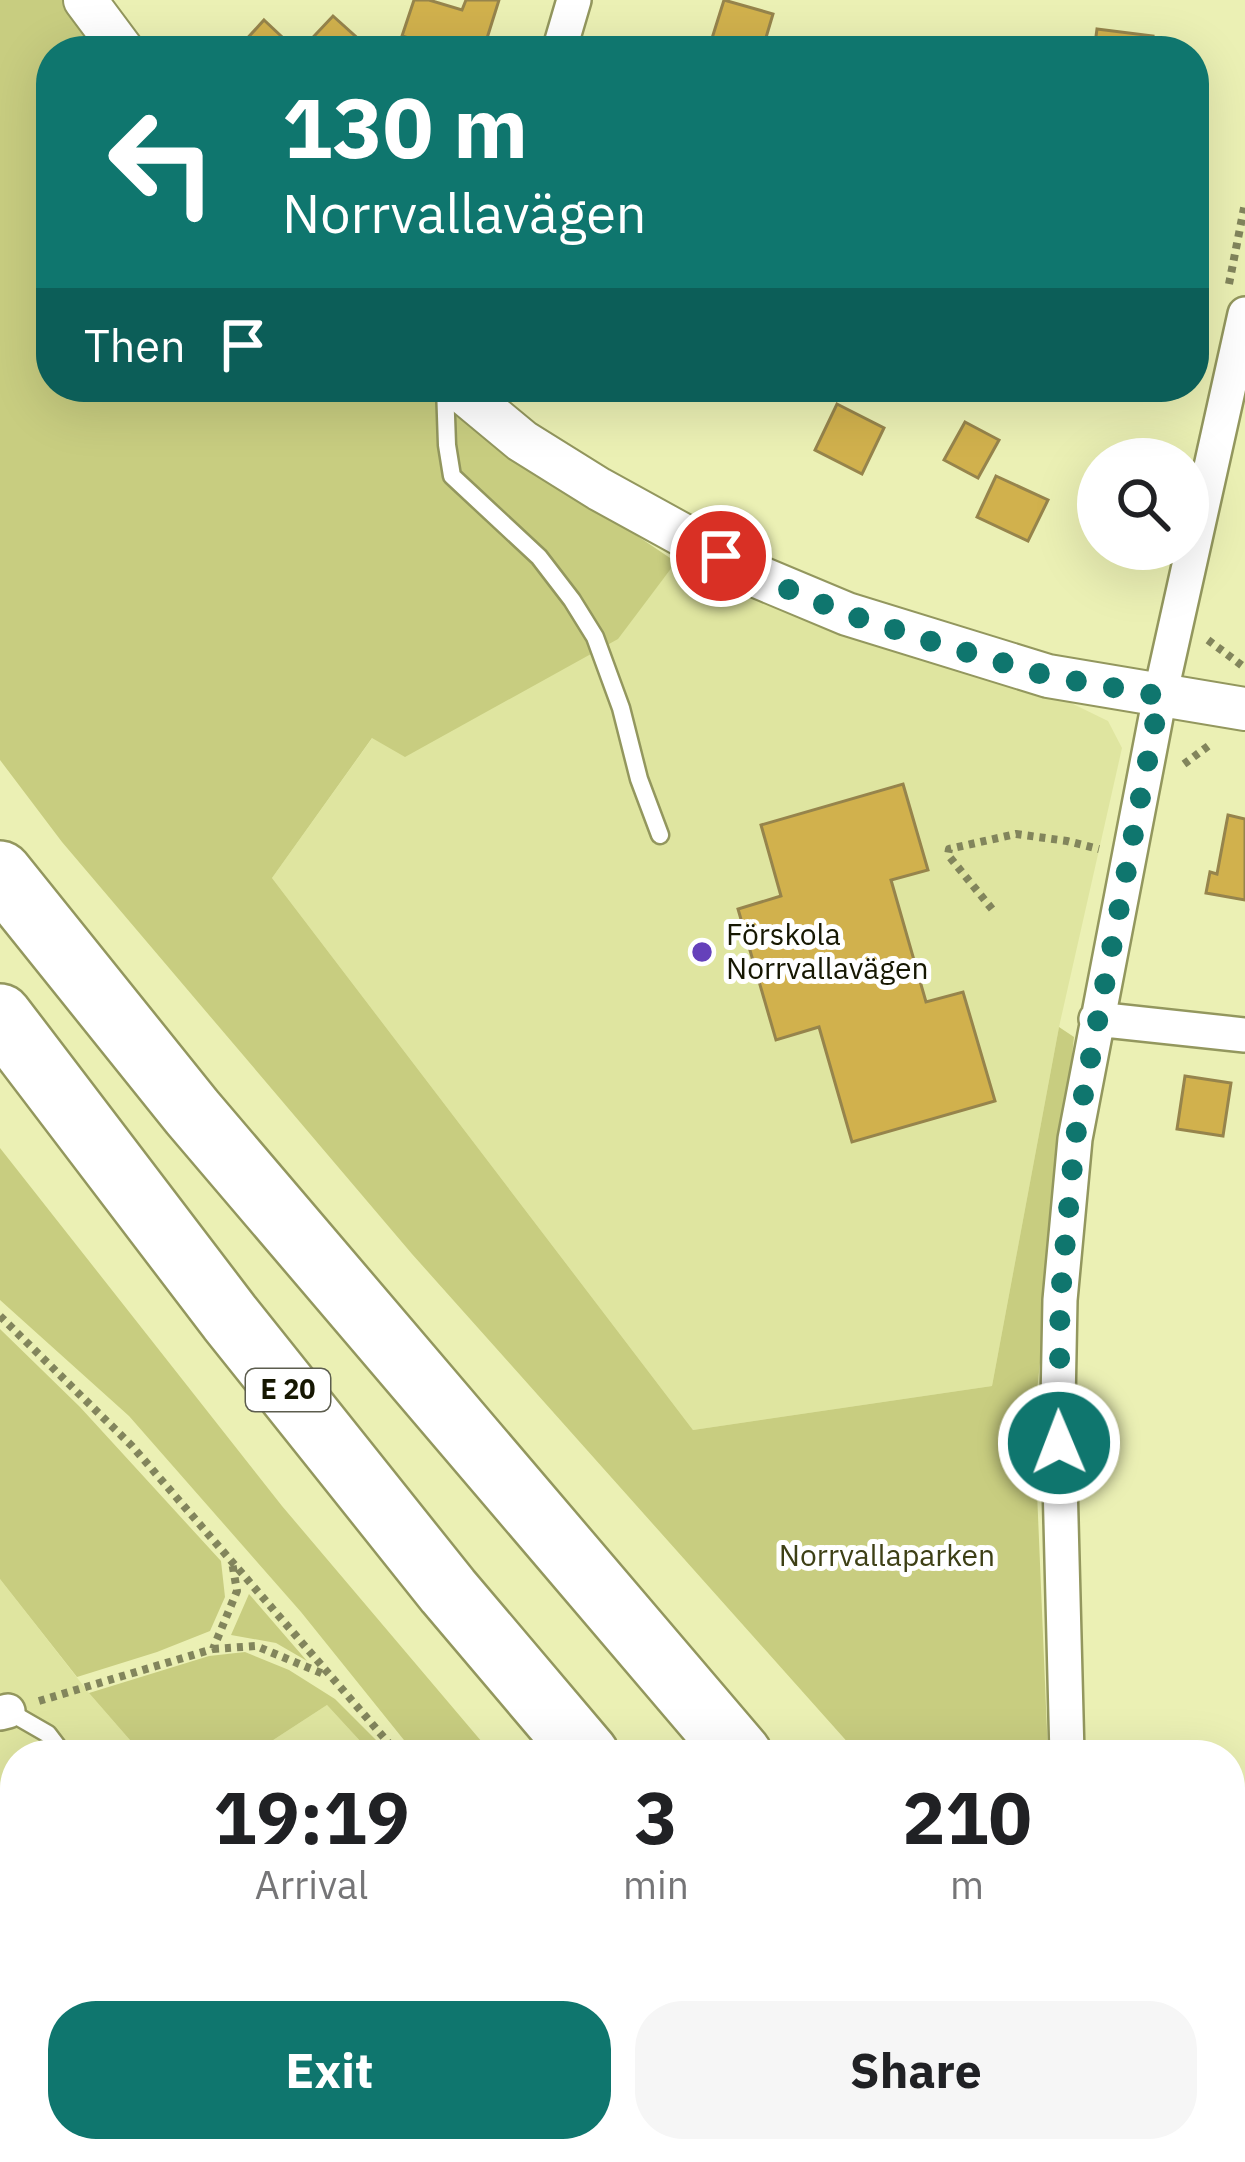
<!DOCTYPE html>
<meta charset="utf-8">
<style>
body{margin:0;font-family:"IBM Plex Sans",sans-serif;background:#f6f6f6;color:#202124;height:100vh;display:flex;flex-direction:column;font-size:45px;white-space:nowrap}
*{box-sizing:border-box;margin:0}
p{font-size:39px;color:#757577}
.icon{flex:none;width:66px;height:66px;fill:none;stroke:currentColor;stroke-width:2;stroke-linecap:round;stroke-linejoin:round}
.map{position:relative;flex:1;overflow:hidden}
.side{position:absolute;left:0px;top:1740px;width:1245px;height:423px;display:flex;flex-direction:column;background:#fff;border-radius:48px 48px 0 0;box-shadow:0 12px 48px #0002}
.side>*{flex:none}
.guide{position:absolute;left:36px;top:36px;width:1173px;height:366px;border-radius:48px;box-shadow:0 12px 48px #0002;background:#0f766e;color:#fff;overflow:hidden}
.fabs{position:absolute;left:1077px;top:438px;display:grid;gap:24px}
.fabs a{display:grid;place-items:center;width:132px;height:132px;border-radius:50%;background:#fff;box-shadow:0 12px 48px #0002;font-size:60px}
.pin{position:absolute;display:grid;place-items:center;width:102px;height:102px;color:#fff;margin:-51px;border:6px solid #fff;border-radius:50%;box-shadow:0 3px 12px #0007}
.me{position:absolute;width:132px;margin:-66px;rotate:359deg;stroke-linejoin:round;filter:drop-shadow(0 0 9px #0008)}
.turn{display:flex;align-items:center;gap:42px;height:252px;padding:0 48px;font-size:54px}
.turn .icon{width:156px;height:156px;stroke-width:2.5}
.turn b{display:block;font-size:84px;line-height:102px}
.then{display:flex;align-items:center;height:114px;padding:0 48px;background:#0003;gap:24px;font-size:45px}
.eta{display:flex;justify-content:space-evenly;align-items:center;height:204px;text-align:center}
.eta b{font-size:72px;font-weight:700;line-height:84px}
.cta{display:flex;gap:24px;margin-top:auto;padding:24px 48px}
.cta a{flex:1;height:138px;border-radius:48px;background:#0f766e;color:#fff;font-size:48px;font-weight:700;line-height:138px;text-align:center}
.cta a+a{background:#f6f6f6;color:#202124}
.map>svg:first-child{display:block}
.built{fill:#dfe5a0}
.green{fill:#c8cd80}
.building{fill:#d1b14d;stroke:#96844c;stroke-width:3}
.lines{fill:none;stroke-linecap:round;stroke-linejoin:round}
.service-casing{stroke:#93975e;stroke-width:21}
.minor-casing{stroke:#93975e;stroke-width:38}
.tertiary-casing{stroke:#93975e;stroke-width:46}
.motorway-casing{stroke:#93975e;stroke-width:68}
.path{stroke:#82855c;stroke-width:8;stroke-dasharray:6 6;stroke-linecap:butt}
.service{stroke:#fff;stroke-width:16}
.minor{stroke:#fff;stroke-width:33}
.tertiary{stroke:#fff;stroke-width:42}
.motorway{stroke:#fff;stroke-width:63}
.route{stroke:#0f766e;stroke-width:21;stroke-dasharray:0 37.8}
.poi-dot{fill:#6541ba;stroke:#fff;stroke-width:4.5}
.labels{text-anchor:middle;stroke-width:10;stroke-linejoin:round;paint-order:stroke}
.shield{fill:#fff;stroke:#5c5d4e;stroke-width:3}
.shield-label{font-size:27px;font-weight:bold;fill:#161702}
.poi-label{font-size:30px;fill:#161702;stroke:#fff;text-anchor:start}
.park-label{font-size:30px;fill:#3d3f15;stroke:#fff}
</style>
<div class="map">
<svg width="1245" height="2162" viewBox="0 0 1245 2162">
<rect width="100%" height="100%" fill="#ebf0b4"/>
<path class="built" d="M676,562L915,658L1069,702L1108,721L1122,748L1059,1027L992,1386L693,1430L272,878L373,737L617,639Z
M0,1579L89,1693L143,1755H15V2148H686L697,2162H0Z
M327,1705L373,1755H250Z"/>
<path class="green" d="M0,0H63L98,51H51V387H426L483,432L676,562L618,639L405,757L372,738L272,878L693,1430L992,1386L1059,1027L1074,1037L1034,1420L1048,1755H859L412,1254L62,842L0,760Z
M0,1148L282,1506L493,1755H416L301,1612L129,1416L0,1300Z
M0,1329L80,1407L221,1561L225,1597L210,1631L157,1652L77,1677L0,1579Z
M249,1594L307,1661L276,1643L231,1635Z
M245,1652L289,1670L335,1699L391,1755H373L327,1705L250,1755H143L89,1693L209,1656Z"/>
<path class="building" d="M414,0H429L462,10L466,0H499L483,51H450L402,36Z
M724,0L773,14L762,51H708Z
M333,16L364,44L358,51H300Z
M264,20L297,51H249L242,44Z
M1097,29L1153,36L1151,51H1094Z
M837,404L884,428L862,474L815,450Z
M965,422L999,440L978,478L944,460Z
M996,476L1048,500L1028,541L977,517Z
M903,784L928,870L891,880L926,1002L963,992L995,1101L852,1142L819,1027L776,1040L738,909L781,896L761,825Z
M1228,815L1245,819V900L1206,893L1210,872L1217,874Z
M1185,1076L1231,1083L1223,1136L1177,1129Z
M15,1799V2084L3,2044L0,2045V1803Z
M35,2148H139L144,2162H39Z"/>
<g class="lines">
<g class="service-casing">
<path id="service" d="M445,387L447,445L452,476L539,557L572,600L595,637L621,708L639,779L660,835
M8,1711L48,1734L64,1755
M364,2148L374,2162
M645,2148L656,2162
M457,2162L477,2148
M618,2162L636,2148"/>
</g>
<g class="minor-casing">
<path id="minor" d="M559,51L574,0
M1096,1019L1245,1035
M0,1713L8,1711
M1067,1755L1058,1403L1060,1300L1075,1139L1160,696L1245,314
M1220,2148L1245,2158"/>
</g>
<g class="tertiary-casing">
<path id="tertiary" d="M85,0L123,51
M457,387L522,441L599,489L761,578L847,614L1048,676L1245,709"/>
</g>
<g class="motorway-casing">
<path id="motorway" d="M0,873L192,1112L740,1755
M0,1016L230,1318L448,1591L587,1755
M920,2148L932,2162
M1075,2148L1087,2162"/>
</g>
<path class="path" d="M1229,284L1245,203
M1208,640L1244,667
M1184,764L1211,744
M992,909L948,855L949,849L1016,834L1067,841L1099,849
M0,1316L132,1446L399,1755
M213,1649L256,1646L326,1675
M39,1701L213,1649L237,1591L232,1562
M715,2148L727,2162"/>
<use href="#service" class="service"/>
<use href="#minor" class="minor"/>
<use href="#tertiary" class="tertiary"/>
<use href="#motorway" class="motorway"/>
</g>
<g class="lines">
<path class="route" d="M721,556L761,578L847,614L939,644L1048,676L1160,696L1075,1139L1060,1300L1059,1443"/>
</g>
<circle class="poi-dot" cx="702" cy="952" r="12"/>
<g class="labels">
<rect class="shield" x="246" y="1369" width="84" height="42" rx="9"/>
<g class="shield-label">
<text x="288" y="1399">E 20</text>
</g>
<g class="poi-label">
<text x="726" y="945">Förskola<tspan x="726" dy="34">Norrvallavägen</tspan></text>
</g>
<g class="park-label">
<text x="887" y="1566">Norrvallaparken</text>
</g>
</g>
</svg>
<div class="fabs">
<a><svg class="icon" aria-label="search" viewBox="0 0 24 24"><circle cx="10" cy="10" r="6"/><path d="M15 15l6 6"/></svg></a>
</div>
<div class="pin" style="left:721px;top:556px;background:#d93025"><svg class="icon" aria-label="arrive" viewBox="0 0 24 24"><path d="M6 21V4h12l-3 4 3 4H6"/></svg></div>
<svg class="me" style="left:1059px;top:1443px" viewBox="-20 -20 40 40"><circle r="17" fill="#0f766e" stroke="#fff" stroke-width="3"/><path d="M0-11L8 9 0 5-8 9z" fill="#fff"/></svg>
<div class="guide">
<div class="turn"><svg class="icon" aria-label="left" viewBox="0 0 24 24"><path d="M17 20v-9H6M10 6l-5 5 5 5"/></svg><div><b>130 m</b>Norrvallavägen</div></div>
<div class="then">Then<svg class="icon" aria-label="arrive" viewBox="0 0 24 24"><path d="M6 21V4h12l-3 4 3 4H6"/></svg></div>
</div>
<section class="side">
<div class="eta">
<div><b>19:19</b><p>Arrival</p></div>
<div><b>3</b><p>min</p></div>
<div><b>210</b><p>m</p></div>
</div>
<div class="cta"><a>Exit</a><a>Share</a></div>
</section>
</div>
